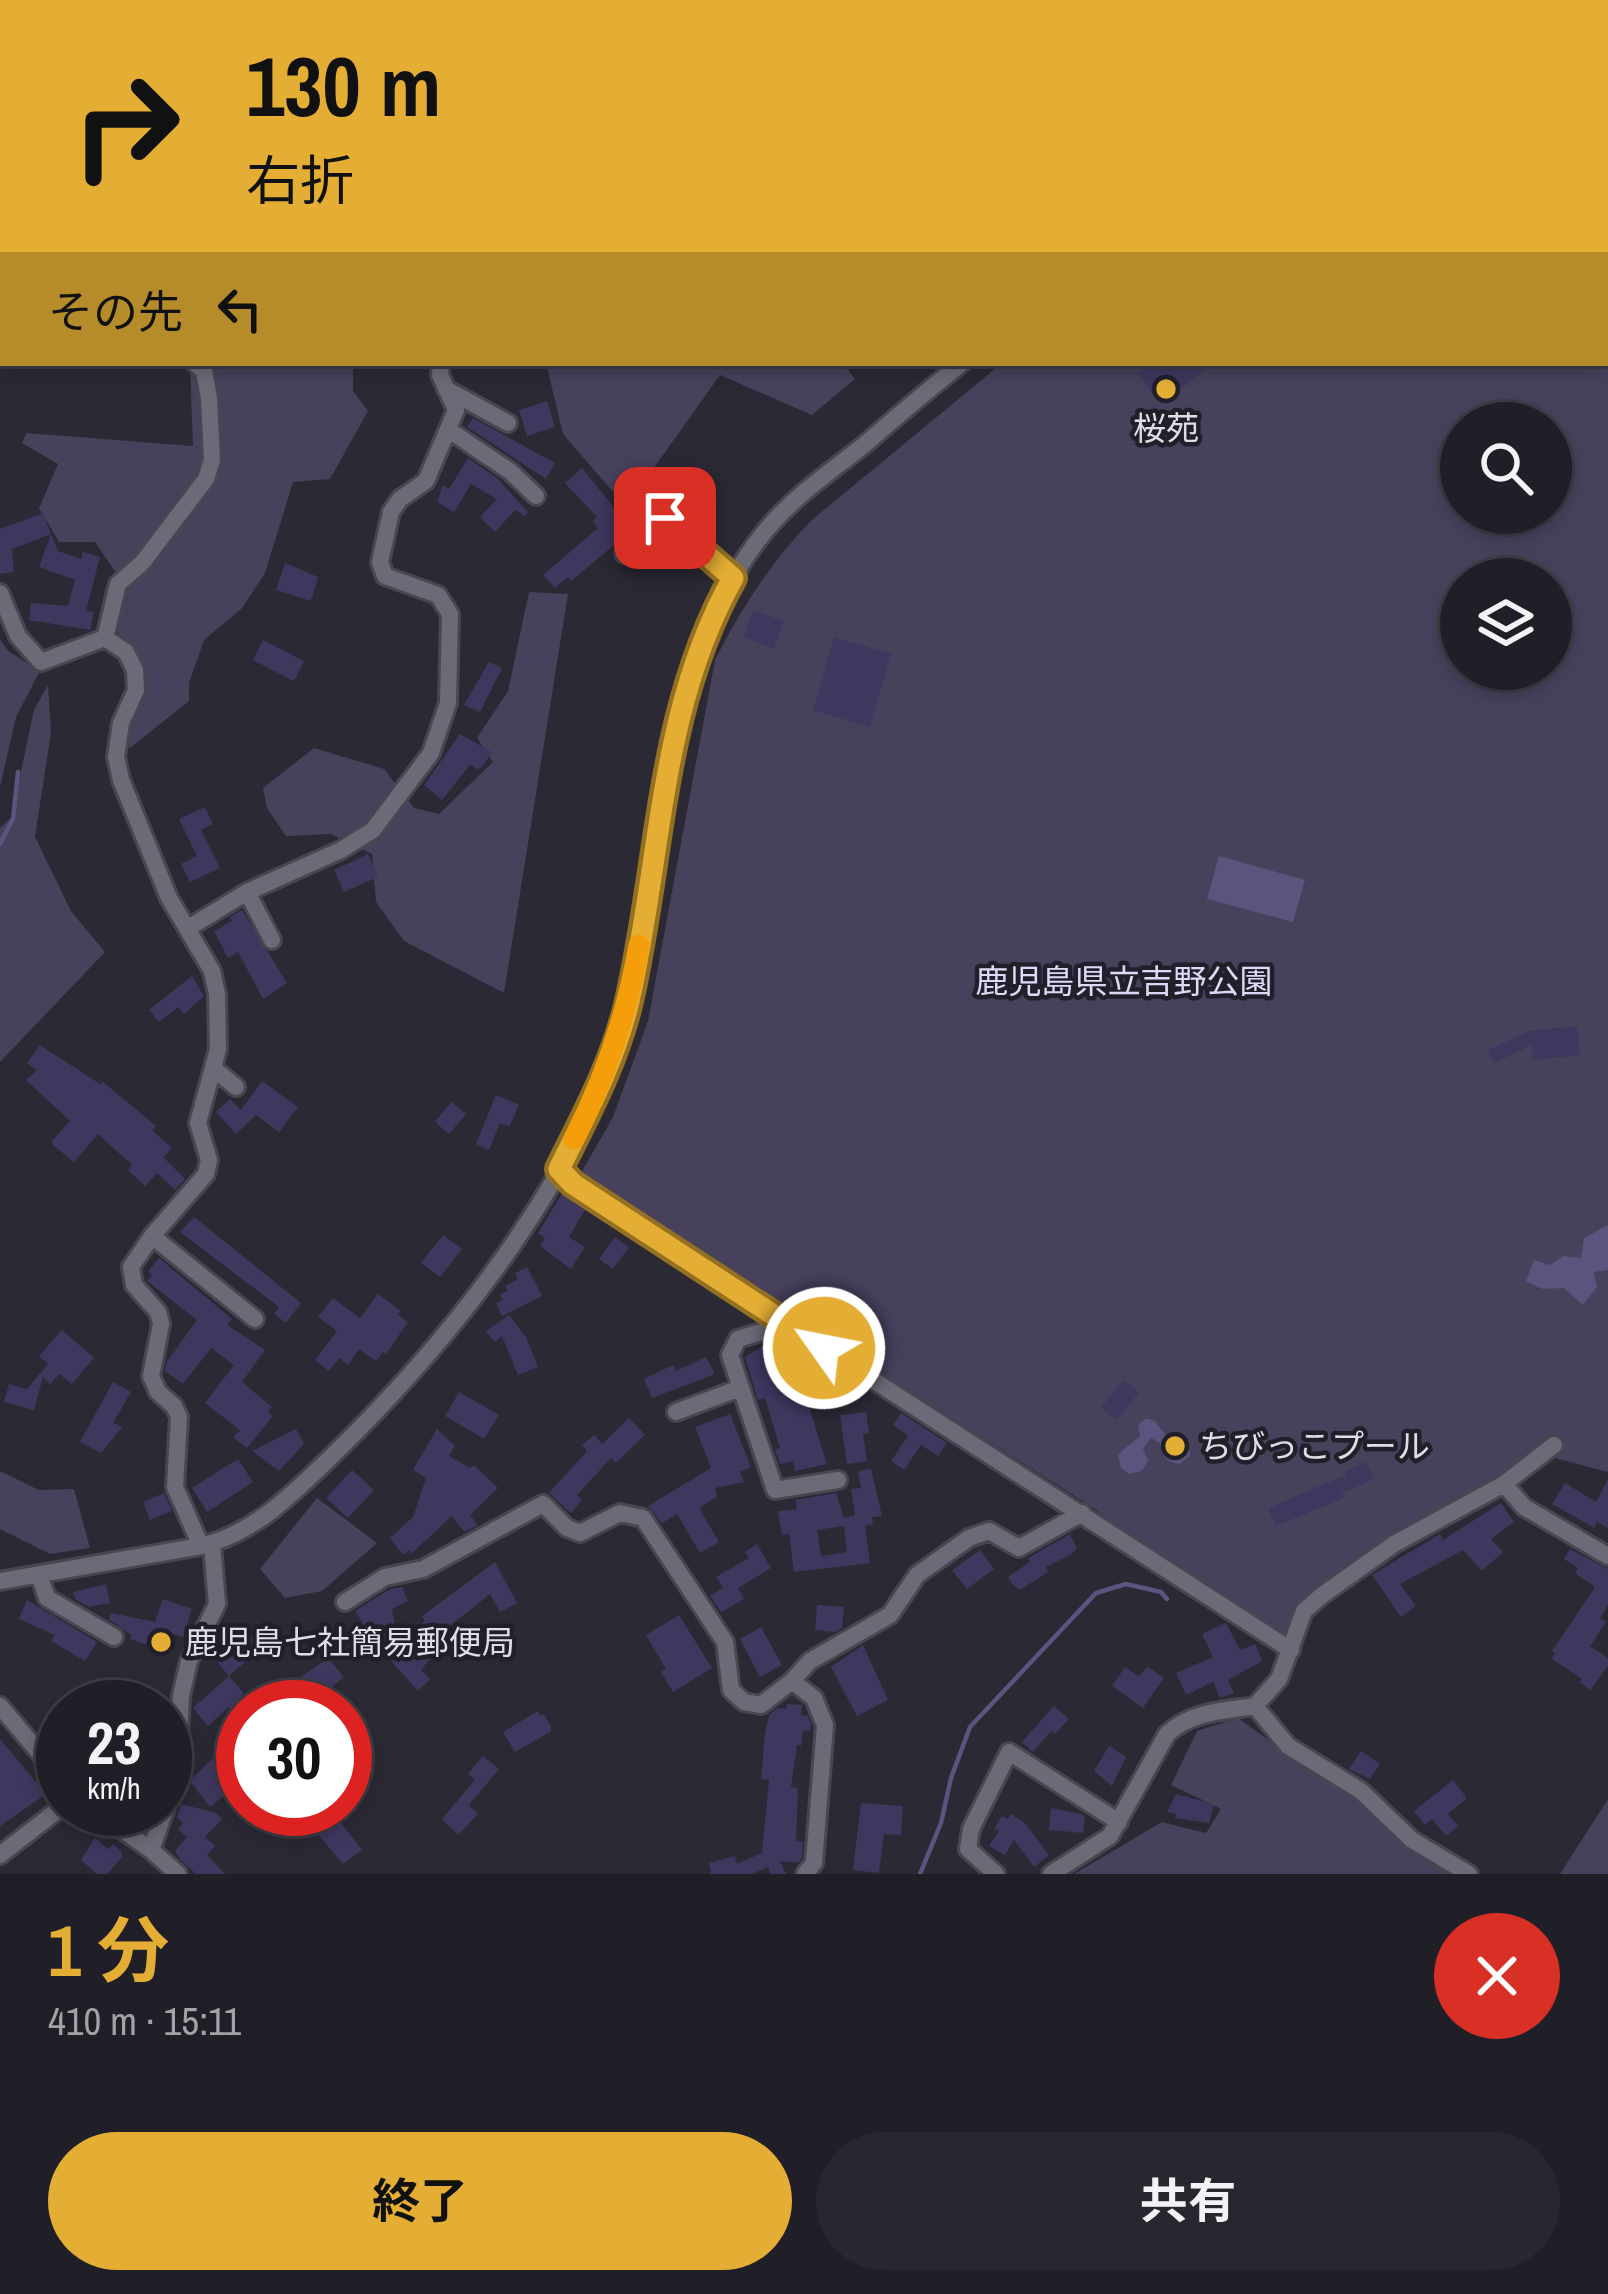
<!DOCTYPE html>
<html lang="ja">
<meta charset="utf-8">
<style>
body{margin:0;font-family:"Archivo Narrow","Noto Sans JP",sans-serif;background:#28272f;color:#f1f3f6;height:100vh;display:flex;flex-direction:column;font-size:45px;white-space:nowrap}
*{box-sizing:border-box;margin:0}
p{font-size:39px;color:#a2a2a7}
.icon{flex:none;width:66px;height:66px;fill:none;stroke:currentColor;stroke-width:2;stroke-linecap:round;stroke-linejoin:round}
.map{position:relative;height:1874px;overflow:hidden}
.sheet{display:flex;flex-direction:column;background:#201f27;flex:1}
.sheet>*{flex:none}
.guide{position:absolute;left:0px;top:0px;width:1608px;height:366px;box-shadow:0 6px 18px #0003,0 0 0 3px #3d3d44;background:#e4ae35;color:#111;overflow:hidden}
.fabs{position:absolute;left:1440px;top:402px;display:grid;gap:24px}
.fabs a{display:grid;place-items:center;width:132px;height:132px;border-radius:50%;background:#201f27;box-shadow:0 6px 18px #0003,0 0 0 3px #3d3d44;font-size:60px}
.speed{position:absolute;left:36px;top:1680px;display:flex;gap:24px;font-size:60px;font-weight:700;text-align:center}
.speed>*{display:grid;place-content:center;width:156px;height:156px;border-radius:50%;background:#201f27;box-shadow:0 6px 18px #0003,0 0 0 3px #3d3d44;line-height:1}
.speed small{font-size:30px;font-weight:400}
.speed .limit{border:18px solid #d22;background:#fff;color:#111}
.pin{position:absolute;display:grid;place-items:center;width:102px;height:102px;color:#fff;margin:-51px;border-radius:24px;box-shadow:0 6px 18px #0006}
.me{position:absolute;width:132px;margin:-66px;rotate:303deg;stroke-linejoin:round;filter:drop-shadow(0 0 9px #0008)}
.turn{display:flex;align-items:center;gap:42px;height:252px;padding:0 48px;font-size:54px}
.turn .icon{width:156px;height:156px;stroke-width:2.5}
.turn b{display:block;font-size:84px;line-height:102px}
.then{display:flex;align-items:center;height:114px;padding:0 48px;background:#0003;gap:24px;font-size:45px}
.round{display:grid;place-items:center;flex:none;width:126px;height:126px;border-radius:63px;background:#28272f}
.headline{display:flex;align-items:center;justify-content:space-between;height:204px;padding:0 48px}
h1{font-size:72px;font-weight:700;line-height:90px;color:#e4ae35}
.action{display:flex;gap:24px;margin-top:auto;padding:24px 48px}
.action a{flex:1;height:138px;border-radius:72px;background:#e4ae35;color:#111;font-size:48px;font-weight:700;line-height:138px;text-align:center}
.action a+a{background:#28272f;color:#f1f3f6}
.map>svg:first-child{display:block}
.green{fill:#47415c;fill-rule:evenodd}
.water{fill:#5c537e}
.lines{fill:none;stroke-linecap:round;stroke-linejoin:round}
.stream{stroke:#5c537e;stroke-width:4.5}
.building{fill:#40375f;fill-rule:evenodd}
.minor-casing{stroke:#484650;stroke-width:22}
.minor{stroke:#6c6a77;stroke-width:16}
.route-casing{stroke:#947122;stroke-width:30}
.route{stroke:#e4ae35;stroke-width:21}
.slow{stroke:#f59e0b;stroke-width:21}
.poi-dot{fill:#e4ae35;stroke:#211f2a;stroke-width:4.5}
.labels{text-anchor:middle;stroke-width:9;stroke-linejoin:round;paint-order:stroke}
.poi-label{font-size:33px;fill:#dfdee5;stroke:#211f2a;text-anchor:start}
.park-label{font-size:33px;fill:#ded9f6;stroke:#211f2a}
</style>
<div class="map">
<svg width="1608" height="1874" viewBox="0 0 1608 1874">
<rect width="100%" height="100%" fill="#2b2934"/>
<path class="green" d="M503,0H1035L1037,3H501Z
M1531,0H1608V1472L1536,1453L1361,1559L1289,1638L1128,1537L1095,1509L577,1180L613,1117L648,1021L715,660C741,609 772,560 812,520L1002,363H1605V3H1530ZM1461,423H1551V513H1461ZM1461,579H1551V669H1461Z
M185,363H353V391L368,411L330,479L293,482L265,573L242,608L204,640L189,683V701L130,748L125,741L140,699L134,651L111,625L123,583L95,542H59L39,508L58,464L22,443L26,433L193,446L190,366Z
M546,363H843L855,379L812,415L720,375L626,507L563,434Z
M529,592L568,594L504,993L404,941L376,902L372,854L331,834L286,836L267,808L263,788L314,748L384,769L414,808L439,814L493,762L477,738L508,691Z
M0,639L8,651L40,671L16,717L0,787Z
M48,685L51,732L35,837L71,911L105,952L0,1062V828L11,818L34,710Z
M0,1471L39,1490L74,1489L90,1548L50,1554L0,1529Z
M317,1498L377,1543L322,1591L285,1598L260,1569Z
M1238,1718L1295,1759L1359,1794L1464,1874H1074L1162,1822L1206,1833L1221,1809L1171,1785L1197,1731Z
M1608,1799V1874H1560Z"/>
<path class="water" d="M1219,856L1305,880L1293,922L1207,899Z
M1608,1225V1270L1594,1272L1597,1287L1583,1305L1564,1288L1543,1289L1526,1281L1534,1260L1550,1265L1563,1256L1581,1258L1584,1238Z
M1146,1418L1155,1421L1166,1436L1181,1437L1189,1445L1190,1456L1179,1464C1167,1462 1161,1456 1160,1443L1151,1438L1143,1449L1148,1461L1142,1471L1129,1474L1121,1468L1118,1454L1140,1436L1138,1425Z"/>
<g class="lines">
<path class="stream" d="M0,844L13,819L18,772
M920,1874L941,1823L951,1778L970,1727L1096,1593L1126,1584L1161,1592L1167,1599"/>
</g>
<path class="building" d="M1151,363H1213L1162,404L1138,374Z
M547,401L555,427L527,436L519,410Z
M473,418L555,463L546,479L467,427Z
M468,458L498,479L528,512L525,516L515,510L495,532L480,517L497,499L471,484L454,512L437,502L443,485L449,489Z
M582,468L632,530L571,581L568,577L555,588L543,575L598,528L593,521L597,517L565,483Z
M43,513L51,534L12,549L14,572L0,574V529Z
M51,534L58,551L81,559L83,552L100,557L86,611L94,612L90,630L29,620L31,603L68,606L75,580L39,567Z
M285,563L318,577L311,601L276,590Z
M753,610L784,621L774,649L743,637Z
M834,637L891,654L870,727L813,710Z
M263,640L304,661L294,681L253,660Z
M489,662L502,668L480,712L464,705Z
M460,734L492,752L483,766L477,769L470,765L442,800L424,785Z
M205,807L213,824L201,830L220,868L190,882L181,864L197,856L179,819Z
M368,854L378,877L344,892L334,870Z
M242,910L287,983L263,999L238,952L228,958L214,931L232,921L230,917Z
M192,976L204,996L184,1014L178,1007L159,1022L149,1010Z
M1577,1026L1580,1055L1533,1060L1532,1045L1494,1063L1488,1050L1529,1031Z
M40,1045L100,1084L103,1082L156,1126L152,1130L172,1148L163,1157L185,1179L175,1190L157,1173L145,1186L128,1170L132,1165L98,1134L74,1162L53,1145L52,1141L70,1121L26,1080L37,1070L27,1063Z
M262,1081L298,1107L279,1132L256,1115L236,1134L216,1112L230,1099L241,1110Z
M496,1095L519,1105L509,1127L500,1123L489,1150L476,1144Z
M451,1102L466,1114L449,1134L435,1122Z
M563,1192L586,1208L569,1237L585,1247L571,1269L540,1246L545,1238L538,1233Z
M194,1217L301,1303L286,1323L274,1314L279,1307L180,1232Z
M443,1235L462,1249L440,1277L421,1263Z
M615,1237L629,1247L613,1269L599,1259Z
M159,1258L232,1319L227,1325L265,1350L242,1382L272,1407L268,1412L273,1416L247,1448L233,1437L240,1431L236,1427L205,1403L234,1365L211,1348L183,1384L165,1371L166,1363L197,1320L147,1281L152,1275L148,1272Z
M527,1267L542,1296L502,1316L496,1303L503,1300L500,1294L508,1291L505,1286L518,1279L515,1273Z
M378,1294L401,1311L398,1315L408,1322L386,1354L383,1352L376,1361L359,1349L348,1365L339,1358L329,1371L315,1360L337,1331L318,1317L333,1298L360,1318Z
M509,1315L526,1337L538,1367L518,1375L502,1336L495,1342L486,1331Z
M62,1330L94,1358L72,1384L59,1374L50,1384L43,1377L34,1410L4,1402L9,1384L27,1389L48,1364L39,1356Z
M765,1345L768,1354L790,1347L797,1370L807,1353L839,1375L822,1401L803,1388L827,1464L795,1471L793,1461L780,1464L775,1449L780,1448L765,1398L758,1400L745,1357Z
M706,1357L715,1374L652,1398L644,1379L673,1365L676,1371Z
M1124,1380L1139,1393L1116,1420L1101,1407Z
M113,1382L131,1392L113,1423L122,1427L101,1453L80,1442Z
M459,1392L499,1415L484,1439L445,1416Z
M866,1412L869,1433L863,1434L867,1461L847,1464L840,1415Z
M901,1413L947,1443L938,1456L921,1445L904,1470L891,1461L908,1436L893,1425Z
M730,1414L751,1467L740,1472L744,1482L715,1488L717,1497L699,1508L719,1542L700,1553L677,1514L662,1523L648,1506L711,1468L695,1427Z
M629,1418L645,1435L616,1463L611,1458L577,1495L582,1500L571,1513L549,1493L587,1451L582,1445L594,1435L602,1444Z
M296,1429L304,1444L279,1471L252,1451Z
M437,1429L455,1446L449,1456L470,1468L474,1465L498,1488L470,1515L478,1525L464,1532L452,1516L412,1553L409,1550L403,1555L390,1538L413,1517L426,1478L413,1470Z
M238,1459L253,1482L207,1512L192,1488Z
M1366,1462L1374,1479L1342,1493L1344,1498L1276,1526L1268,1508L1346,1475L1345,1471Z
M871,1469L882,1516L872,1517L873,1524L865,1526L870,1563L794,1572L789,1534L782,1535L778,1511L797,1509L795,1500L836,1493L844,1518L855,1515L851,1489L861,1488L858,1471ZM844,1526L847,1552L821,1556L817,1530Z
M352,1470L374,1490L348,1518L326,1498Z
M1608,1479V1528L1597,1522L1594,1528L1552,1504L1565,1483L1596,1502Z
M164,1493L172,1511L150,1520L143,1502Z
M1501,1503L1514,1522L1491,1539L1503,1552L1482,1571L1463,1550L1400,1584L1416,1606L1401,1617L1372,1575L1440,1534L1443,1540Z
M1070,1534L1077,1548L1071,1554L1046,1567L1048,1572L1020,1590L1012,1584L1008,1577L1030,1562L1028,1558Z
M757,1544L771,1568L738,1588L744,1599L721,1612L710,1596L723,1588L716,1577L749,1558L745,1552Z
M1570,1549L1608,1569V1605L1600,1618L1606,1622L1590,1646L1608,1658V1666L1590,1690L1579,1682L1582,1679L1552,1659L1555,1653L1552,1651L1595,1587L1575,1573L1578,1568L1564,1559Z
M980,1550L994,1569L967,1589L952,1570Z
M495,1562L517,1603L500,1612L490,1594L426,1645L435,1653L421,1670L430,1679L418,1691L392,1662L425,1621L422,1616Z
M106,1584L110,1603L89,1607L75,1599L73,1592Z
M402,1587L408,1601L392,1609L397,1635L386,1644L367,1648L362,1622L355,1611L390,1589Z
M163,1599L192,1609L183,1637L166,1632L160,1649L130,1639L131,1635L109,1619L111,1613L155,1622Z
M27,1600L97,1642L85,1661L51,1641L55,1635L19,1619Z
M817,1605L844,1607L842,1628L835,1632L815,1630Z
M679,1615L712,1668L673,1692L661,1672L666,1669L646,1635Z
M1226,1623L1240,1650L1255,1644L1262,1661L1228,1680L1234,1693L1220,1698L1213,1682L1186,1695L1176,1673L1213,1657L1202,1634Z
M761,1627L782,1665L760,1677L740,1639Z
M247,1631L262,1647L229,1676L218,1663Z
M863,1645L888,1700L857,1716L831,1667Z
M328,1658L344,1677L319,1697L329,1707H282L274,1696Z
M1125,1667L1138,1676L1148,1667L1164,1678L1143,1708L1112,1686Z
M229,1676L243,1692V1725L229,1707L208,1726L193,1708Z
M787,1704L802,1705L801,1715L808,1716L811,1724L810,1731L803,1730L801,1746L797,1745L791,1787L798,1788L796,1841L803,1842L802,1858L798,1863L780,1861L786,1874H771L768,1867L752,1874H711L709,1863L735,1856L737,1864L762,1853L769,1780L761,1779L765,1733L769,1715L778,1708L786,1709Z
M1054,1706L1069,1719L1055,1734L1051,1731L1033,1752L1022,1742Z
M538,1711L540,1716L544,1714L551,1727L550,1732L515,1752L503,1732Z
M0,1739L46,1794L0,1826Z
M1109,1746L1126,1757L1112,1786L1094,1771Z
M1361,1751L1380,1764L1370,1779L1349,1769Z
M218,1753L232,1770L218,1780L228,1792L210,1807L190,1781Z
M483,1756L499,1769L469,1805L478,1814L458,1835L442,1819L475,1780L468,1774Z
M1453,1780L1467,1798L1448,1814L1458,1826L1446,1836L1432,1819L1425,1825L1414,1811Z
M1176,1794L1214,1804L1209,1823L1175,1818L1176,1814L1167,1812Z
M861,1803L903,1806L901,1835L884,1834L879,1873L853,1870Z
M181,1804L216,1813L222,1819L205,1837L215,1846L207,1855L225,1874H196L180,1859L175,1851L187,1837L178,1829L183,1823L177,1818Z
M1051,1808L1085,1815L1083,1833L1049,1830Z
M316,1809H350L338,1819L362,1850L343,1864L304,1818Z
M1011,1814L1024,1822L1049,1855L1034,1867L1014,1840L1005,1855L989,1846L999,1831L994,1829L1002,1816L1008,1819Z
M95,1838L108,1849L113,1844L122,1852V1857L107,1874H97L81,1860Z"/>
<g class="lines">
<g class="minor-casing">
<path id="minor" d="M88,0L94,3
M416,0L420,3
M1056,0L1058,3
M1215,3V0
M1507,3L1510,0
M446,389L508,423
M449,430L511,472L536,496
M624,554L665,518L733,578
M0,593L18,636L41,662L105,638L126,652L135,670L136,690L121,723L116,757L121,780L169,898L212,971L217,994L218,1049L198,1123L209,1160L206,1174L152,1236L131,1267L134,1285L158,1312L161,1324L151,1376L158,1392L174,1406L179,1417L175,1487L201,1546
M105,638L118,584L142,563L206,479L212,460L209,398L204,371L195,363
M247,892L272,940
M190,927L247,892L341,850L373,830L431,753L448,703L450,614L438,595L385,576L380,562L391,512L400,499L426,481L456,410L440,375L441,363
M213,1068L236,1087
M559,1169L573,1184L658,1241L1291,1650
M152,1236L255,1319
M787,1324L738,1339L730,1355L775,1490L838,1480
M676,1412L740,1388
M1504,1484L1524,1507L1608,1556
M39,1575L47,1598L114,1637
M0,1581L201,1546C256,1533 294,1492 334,1454C454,1337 589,1168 629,1002C659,878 654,738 710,621C727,586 747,550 774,521C800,492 834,469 864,445C896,417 928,390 962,363
M345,1602L385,1577L423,1569L543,1504L567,1528L580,1533L620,1513L643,1518L725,1642L731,1690L744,1702L761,1705L792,1681L814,1698L825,1725L814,1863L805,1874
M792,1681L810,1661L890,1615L917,1575L969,1538L989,1531L1019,1548L1082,1513
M0,1706L63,1781
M1255,1706L1288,1746L1361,1791L1412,1840L1469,1874
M92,1809L151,1850L178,1874
M151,1850L177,1776L181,1696L189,1661L217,1604L212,1544
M0,1855L63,1806
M996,1874L968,1849L971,1829L1009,1752L1119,1822
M1051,1874L1110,1836L1167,1734C1192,1711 1223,1711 1255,1706L1279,1679L1304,1611L1321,1596L1394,1544L1504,1484L1554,1445"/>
</g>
<use href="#minor" class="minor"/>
</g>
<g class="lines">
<g class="route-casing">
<path id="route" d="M665,518L733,578C659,710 662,857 629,1001C615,1061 586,1115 559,1169L573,1184L824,1348"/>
</g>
<use href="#route" class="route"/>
<path class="slow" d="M574,1139C606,1076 627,1015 639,945"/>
</g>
<g class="poi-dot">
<circle cx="1166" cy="389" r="12"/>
<circle cx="1175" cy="1446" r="12"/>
<circle cx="161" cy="1642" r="12"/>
</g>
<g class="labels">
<g class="poi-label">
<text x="1166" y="440" text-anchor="middle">桜苑</text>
<text x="1199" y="1458">ちびっこプール</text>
<text x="185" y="1654">鹿児島七社簡易郵便局</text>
</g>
<g class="park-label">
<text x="1124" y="993">鹿児島県立吉野公園</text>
</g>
</g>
</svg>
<div class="fabs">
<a><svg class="icon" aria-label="search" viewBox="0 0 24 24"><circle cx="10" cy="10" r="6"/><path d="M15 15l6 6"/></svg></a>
<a><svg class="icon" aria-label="layers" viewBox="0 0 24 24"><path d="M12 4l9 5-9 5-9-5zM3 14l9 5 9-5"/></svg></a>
</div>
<div class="speed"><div>23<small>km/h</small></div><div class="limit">30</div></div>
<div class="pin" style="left:665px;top:518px;background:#d93025"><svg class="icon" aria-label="arrive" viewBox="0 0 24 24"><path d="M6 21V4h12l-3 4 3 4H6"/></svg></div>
<svg class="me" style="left:824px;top:1348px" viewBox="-20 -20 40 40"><circle r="17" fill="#e4ae35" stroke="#fff" stroke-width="3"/><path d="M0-11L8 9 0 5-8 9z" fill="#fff"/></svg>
<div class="guide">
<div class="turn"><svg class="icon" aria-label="right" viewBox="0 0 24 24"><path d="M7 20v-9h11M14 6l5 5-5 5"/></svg><div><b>130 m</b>右折</div></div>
<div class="then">その先<svg class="icon" aria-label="left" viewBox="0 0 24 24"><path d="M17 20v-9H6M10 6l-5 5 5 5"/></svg></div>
</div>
</div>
<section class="sheet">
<div class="headline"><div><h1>1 分</h1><p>410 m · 15:11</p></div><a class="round" style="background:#d93025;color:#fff"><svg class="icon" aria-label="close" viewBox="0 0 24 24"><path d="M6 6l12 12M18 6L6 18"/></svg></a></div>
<div class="action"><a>終了</a><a>共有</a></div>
</section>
